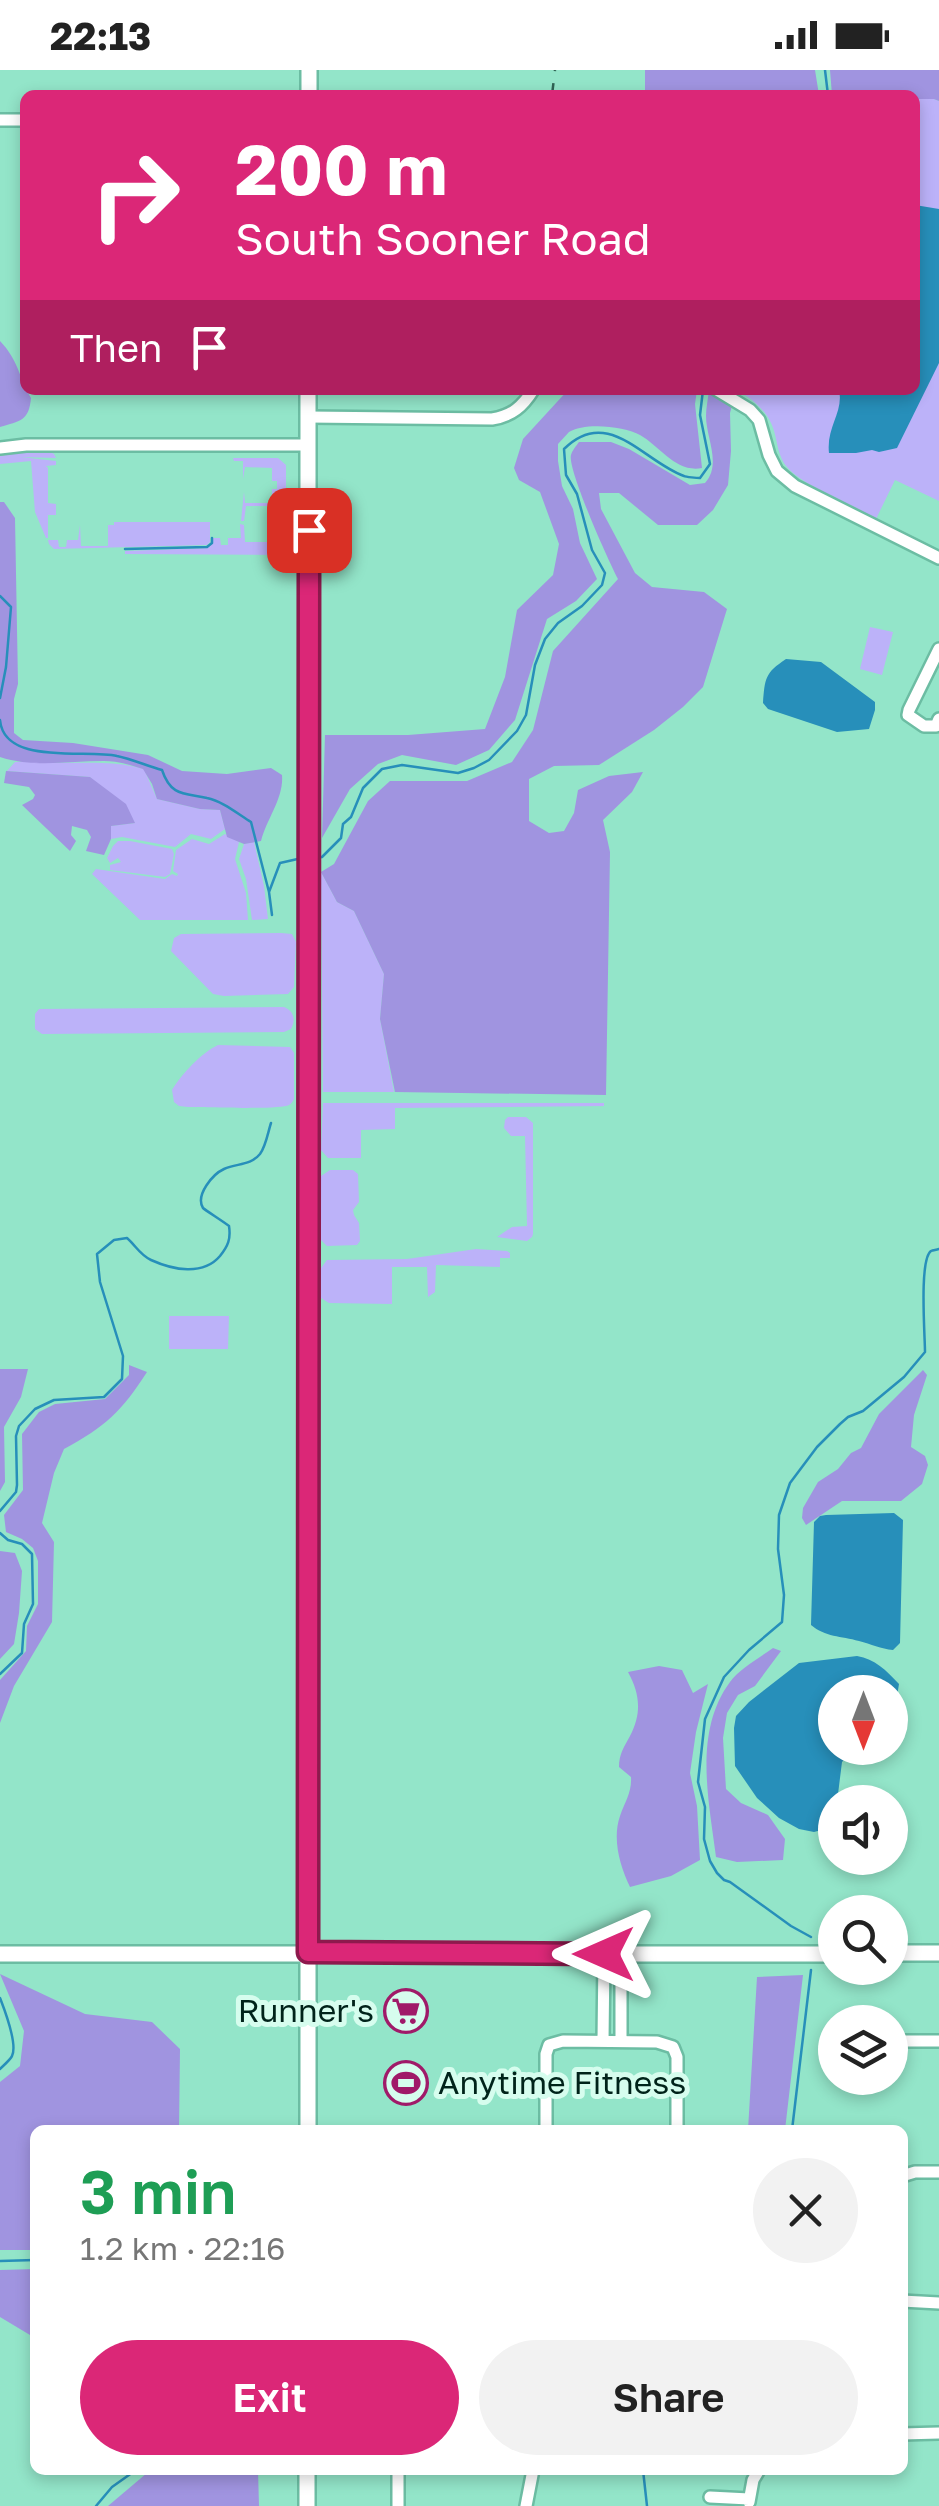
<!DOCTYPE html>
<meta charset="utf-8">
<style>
body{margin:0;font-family:"Golos Text",sans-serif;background:#f2f2f2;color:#222;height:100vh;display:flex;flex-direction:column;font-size:38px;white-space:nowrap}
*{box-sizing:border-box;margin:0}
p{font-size:32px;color:#767676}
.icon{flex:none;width:55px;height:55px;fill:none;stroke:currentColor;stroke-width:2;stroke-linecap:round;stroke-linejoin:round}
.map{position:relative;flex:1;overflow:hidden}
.side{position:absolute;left:30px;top:2055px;width:878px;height:350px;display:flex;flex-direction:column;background:#fff;border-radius:15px;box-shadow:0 5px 15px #0003}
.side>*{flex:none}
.guide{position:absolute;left:20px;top:20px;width:900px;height:305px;border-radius:15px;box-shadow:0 5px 15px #0003;background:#db2777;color:#fff;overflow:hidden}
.needle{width:65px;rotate:180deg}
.controls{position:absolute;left:818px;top:1605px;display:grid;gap:20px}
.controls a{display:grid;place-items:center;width:90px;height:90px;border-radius:50%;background:#fff;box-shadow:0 5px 15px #0003;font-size:50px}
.pin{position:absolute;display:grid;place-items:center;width:85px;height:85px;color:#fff;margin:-42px;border-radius:20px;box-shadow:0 5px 15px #0006}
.me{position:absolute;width:110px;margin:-55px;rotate:270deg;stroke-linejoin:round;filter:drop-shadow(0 0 8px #0008)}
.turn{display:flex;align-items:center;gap:35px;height:210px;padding:0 50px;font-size:45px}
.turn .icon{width:130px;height:130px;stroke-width:2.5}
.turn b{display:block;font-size:70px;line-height:85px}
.then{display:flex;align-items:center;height:95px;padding:0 50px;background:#0003;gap:20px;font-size:38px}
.round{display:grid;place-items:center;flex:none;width:105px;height:105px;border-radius:52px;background:#f2f2f2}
.overview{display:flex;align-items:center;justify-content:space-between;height:170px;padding:0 50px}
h1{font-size:60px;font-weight:600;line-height:75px;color:#1e9e55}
.action{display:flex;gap:20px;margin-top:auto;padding:20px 50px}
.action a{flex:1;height:115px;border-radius:60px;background:#db2777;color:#fff;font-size:40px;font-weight:600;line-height:115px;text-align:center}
.action a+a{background:#f2f2f2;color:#222}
.status{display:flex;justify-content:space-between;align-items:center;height:70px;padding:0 50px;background:#fff;direction:ltr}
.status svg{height:28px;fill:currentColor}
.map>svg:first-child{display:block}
.green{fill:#bcb2f9}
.forest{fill:#a094e0}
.water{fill:#278fba}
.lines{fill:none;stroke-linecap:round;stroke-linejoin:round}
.stream{stroke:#278fba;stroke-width:2.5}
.minor-casing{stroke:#6cbda3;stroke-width:16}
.major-casing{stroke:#6cbda3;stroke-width:20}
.minor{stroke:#fff;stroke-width:11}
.major{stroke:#fff;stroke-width:15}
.rail{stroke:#306354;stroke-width:2.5;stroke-dasharray:12 12;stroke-linecap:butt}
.route-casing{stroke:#8e194d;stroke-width:25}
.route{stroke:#db2777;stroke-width:18}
.labels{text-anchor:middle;stroke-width:10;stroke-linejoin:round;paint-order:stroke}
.poi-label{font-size:32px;fill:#00231a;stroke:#d6fdee;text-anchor:end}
</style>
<div class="status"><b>22:13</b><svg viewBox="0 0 49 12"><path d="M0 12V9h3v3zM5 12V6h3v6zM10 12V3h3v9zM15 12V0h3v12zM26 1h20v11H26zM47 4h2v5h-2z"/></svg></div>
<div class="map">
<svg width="939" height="2436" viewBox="0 0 939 2436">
<rect width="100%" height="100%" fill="#93e5c9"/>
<path class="green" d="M915,29H934L939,31V431L895,410L876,449C854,437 802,415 787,397C776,384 778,367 771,353C764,338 751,329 738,320H915Z
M50,382L54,384L56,388L21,387L56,391V395L46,396L48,398V433L56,434V445H48V468H46L35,442L31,391L0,394V386L16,383Z
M233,388H278L286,395V489L277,485L125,484V481L207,478L212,474V468H220L221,475H228V468H241L240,454L244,455L245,472H272V459L277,458L276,451L272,450V436H246L244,451H241L244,422L245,433H272V419H277V411H272V398L245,397L243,409V391H234Z
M114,452H210V472L207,475L54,479L49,474L48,470H58L59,477H66L67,470H78L80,455L81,476H108V455H114Z
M870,557L893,562L882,605L860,599Z
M31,691C69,696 106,688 144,699L157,729L200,739L220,740L225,759L211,769L191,764L175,777L122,767L111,769V756L135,753L90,707L7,701L15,692Z
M225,764L239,772L235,789L246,823L248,850H140L92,804L96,799L165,809L172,804L177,806L178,804L173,801L176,780L192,769L209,774Z
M118,771H130L172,779L174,784L170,804L165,807L110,800V795L121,792L118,788L110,793L107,788L113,776Z
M254,772L264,816L268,849L252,850L246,809L239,789L244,774Z
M321,802L337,832L354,841L384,904L380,949L394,1022H323Z
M281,863L292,864L296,872L294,917L288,924L224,926L213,924L171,881L174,868L181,864Z
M284,937C294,941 296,950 291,959L284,962L42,964L35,959V944L39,939Z
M218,975L290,977L294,983V1029C293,1031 291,1034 289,1035C280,1040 203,1037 188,1037L179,1036L174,1032L172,1020C182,1004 201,983 218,975Z
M323,1033H604V1036L395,1038V1059L361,1060V1088H328L321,1080Z
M508,1047H526L533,1053V1164L532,1167L527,1171L497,1167L512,1157L527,1156L525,1066H511L504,1058L505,1050Z
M330,1100H353L358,1104L359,1132L353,1140L354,1145L359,1153L360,1171L357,1175L327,1176L321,1170V1106Z
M476,1179L507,1181L510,1183V1188H500V1197L436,1195L435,1222L428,1227L427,1197H392V1234L329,1233L321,1228V1198L327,1190L407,1189Z
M169,1246H229L228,1279H169Z"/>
<path class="forest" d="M645,0H815L819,25H645Z
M830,0H939V31L934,29H915V25H832Z
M0,271C19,291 19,308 31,328C29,351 20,351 0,357Z
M568,320H697L695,334L702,398C676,403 661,377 640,365C625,356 584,352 569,362C568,363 559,373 558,374V391L562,416L573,439L580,473L597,509L576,531L547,549L515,650L489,680L456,695L402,685L378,694L350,719L322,768L325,665H408L485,659L505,607L517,540L553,505L559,474L540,422L519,410L514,398L523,369Z
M709,320H736L730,343L731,381L728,415L713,440L697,455H658L619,423H599L601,439L635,503L652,517L704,522L727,539L703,617L683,637L654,660L599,695L554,696L529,709V751L549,763L564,761L574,743L578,720L609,706L643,702L632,722L603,750L610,782L606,1025L395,1022L380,949L384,904L354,841L337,832L321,802L334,794L368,731L390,711H467L512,692L533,660L553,581L618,509C609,492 567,399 571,385C572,381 576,376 579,372H611L629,379L690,415L705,413C722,394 706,368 706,346C706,338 708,329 709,320Z
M0,432H4L15,448L18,614L14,629V663L23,670L73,673L148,685L182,701L227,704L271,698L282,705C284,728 267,748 261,771L244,774L227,767L220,740L200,739L157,729L152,714L143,699C131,695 117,691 104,691C70,691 33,698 0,687Z
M6,701L90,707L126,734L135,753L111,756V769L104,785L86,781L91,767L87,760L72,756L71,765L76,771L70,781L22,735L33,729L35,725L29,717L4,713Z
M129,1295L147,1302C122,1341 105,1357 64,1379L54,1403L42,1453L54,1472L52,1552L14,1616L0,1653V1610L26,1581L27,1556L38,1534V1491L33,1478L22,1469L6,1462L4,1445L23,1420L22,1364L39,1342L55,1334L105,1329L129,1305Z
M0,1299H28L21,1327L4,1357L5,1412L0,1421Z
M923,1300L927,1305L914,1345L911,1377L925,1386L928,1395L922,1414L901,1431H842L806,1455L802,1448L803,1438L818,1412L838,1399L851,1383L861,1378L879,1344Z
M0,1481L15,1483L22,1501L19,1543L14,1574L0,1589Z
M773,1578L781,1581L755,1616L738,1625L727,1643L723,1668L726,1719L741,1733L768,1745L785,1769L783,1790L737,1792L716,1787C709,1731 693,1662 730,1612C739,1599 759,1588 773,1578Z
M659,1596L682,1600L693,1623L708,1614L696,1662L690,1703L697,1736L700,1790L671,1806L630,1817C620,1796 612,1769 620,1746C625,1732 632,1722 631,1707L619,1697C619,1684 624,1677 630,1666C642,1643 640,1624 628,1602Z
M0,1904L85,1944L152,1952L180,1979L179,2060H35V2180H0V2012L20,1996L24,1961Z
M803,1905L785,2060H748L757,1907Z
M35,2199V2268L0,2247V2200Z
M147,2400H258L259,2436H108L147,2403Z"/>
<path class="water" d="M915,135L939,139V293L897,378L879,382L872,380L856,383H829C826,357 844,342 839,320H915Z
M786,589L821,592L875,632V640L869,659L837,662L768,639L763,633C765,608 765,603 786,589Z
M894,1443L903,1450L900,1573L893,1580C881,1579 871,1574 859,1571C841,1566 825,1567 811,1555L814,1452L820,1446L826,1445Z
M857,1586C875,1589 886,1600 899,1614L897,1626L890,1639V1622H835V1678H855L842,1692L837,1732H835V1749L825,1759L814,1762L799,1759L779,1748L757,1728L735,1696L734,1658L736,1646L749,1632L799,1593Z"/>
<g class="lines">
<path class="stream" d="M825,0L828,25
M125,479L207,477L212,473V468
M0,526L11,537L6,597L0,628
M0,650C4,696 86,679 117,686C132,689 147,696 162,700C171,727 185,723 207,728C222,731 238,744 251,752L269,822L272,845
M315,788L322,787L341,768L343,754L351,747L363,718L382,699L402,695L458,703L474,698L489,690L517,661L526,645L535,595L545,569L558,553L582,536L602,515L605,503L592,480L577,424L566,405L564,379C608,335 644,392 684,406C686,407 697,408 700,408L710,394L700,345L703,320
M269,822L280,793L302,788
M0,1441L16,1422L17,1415L16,1366L19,1356L35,1339L54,1330L104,1327L122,1309L123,1286L100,1212L97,1184L114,1170L127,1168C136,1176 140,1185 151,1190C173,1200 203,1206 220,1186C228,1176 231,1169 229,1156C224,1152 205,1140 203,1138C195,1125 213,1104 224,1099C237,1093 250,1096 260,1084C266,1076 268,1062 271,1053
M0,1463L8,1470L22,1474L32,1484L33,1534L24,1554L22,1583L0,1604
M811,1867L791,1856L730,1812L724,1810L717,1803L710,1791L704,1769L705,1737L698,1712L705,1649L724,1607L749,1580L782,1552L784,1525L778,1479L779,1445L790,1413L817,1377L840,1354L848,1347L863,1341L904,1307L925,1282C925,1266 919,1189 931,1181C933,1180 936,1180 939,1179
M0,1928C5,1941 18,1974 12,1986C11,1989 2,1997 0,1999
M792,2060L811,1900
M0,2191L35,2190
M643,2400L647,2436
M96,2436L112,2417L136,2400"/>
<g class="minor-casing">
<path id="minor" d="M0,50H25
M717,320L750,340L759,350L769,385L777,401L795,416L939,488
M308,347L492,349C512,346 523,336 533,320
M0,378L26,375H308
M939,579L909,640L908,645L924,656H936L939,649
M603,1971L604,1884
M621,1971V1884
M895,1971H939
M546,2060V1984L549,1975L563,1971L657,1972L673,1977L677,1987V2060
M902,2106L915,2102H939
M902,2231L939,2233
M902,2364L939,2363
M710,2427L749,2429
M749,2432L753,2410L759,2400
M398,2436V2400
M526,2436L533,2400"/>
</g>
<g class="major-casing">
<path id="major" d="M309,0V25
M890,1883H939
M0,1884H835
M308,2060V320
M307,2436V2400"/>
</g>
<use href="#minor" class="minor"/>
<use href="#major" class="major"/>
<path class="rail" d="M552,25L555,0"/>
</g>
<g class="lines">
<g class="route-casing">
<path id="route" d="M309,460L308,1882L604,1884"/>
</g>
<use href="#route" class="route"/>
</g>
<defs>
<g id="supermarket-ring" transform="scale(2.25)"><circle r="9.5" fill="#d6fdee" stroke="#a01a69" stroke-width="1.5"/><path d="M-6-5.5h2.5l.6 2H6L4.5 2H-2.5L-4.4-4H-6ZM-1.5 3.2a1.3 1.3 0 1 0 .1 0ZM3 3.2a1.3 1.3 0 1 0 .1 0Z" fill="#a01a69"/></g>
<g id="stadium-ring" transform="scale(2.25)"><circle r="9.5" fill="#d6fdee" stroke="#a01a69" stroke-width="1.5"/><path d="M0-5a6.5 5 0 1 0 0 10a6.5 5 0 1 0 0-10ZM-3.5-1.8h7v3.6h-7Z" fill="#a01a69"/></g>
</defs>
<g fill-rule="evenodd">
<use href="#supermarket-ring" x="406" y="1941"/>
<use href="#stadium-ring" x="406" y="2013"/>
</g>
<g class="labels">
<g class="poi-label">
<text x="374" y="1952">Runner's</text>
<text x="438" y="2024" text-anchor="start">Anytime Fitness</text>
</g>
</g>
</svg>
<div class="controls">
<a><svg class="needle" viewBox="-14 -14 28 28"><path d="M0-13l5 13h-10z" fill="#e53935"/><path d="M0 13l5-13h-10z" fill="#767676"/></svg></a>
<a><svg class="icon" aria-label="sound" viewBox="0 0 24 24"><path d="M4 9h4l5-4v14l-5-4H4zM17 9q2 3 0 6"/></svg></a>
<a><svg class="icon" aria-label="search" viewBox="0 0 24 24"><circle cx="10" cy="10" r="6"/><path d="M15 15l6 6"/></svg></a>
<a><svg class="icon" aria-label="layers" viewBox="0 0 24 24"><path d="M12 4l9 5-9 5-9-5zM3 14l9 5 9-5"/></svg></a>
</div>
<div class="pin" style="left:309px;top:460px;background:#d93025"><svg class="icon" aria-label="arrive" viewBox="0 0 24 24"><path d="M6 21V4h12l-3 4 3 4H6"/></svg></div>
<svg class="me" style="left:604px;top:1884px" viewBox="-20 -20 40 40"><path d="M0-17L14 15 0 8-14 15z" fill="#db2777" stroke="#fff" stroke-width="4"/></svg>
<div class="guide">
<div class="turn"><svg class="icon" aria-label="right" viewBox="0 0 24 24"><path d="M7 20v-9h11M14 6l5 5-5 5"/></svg><div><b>200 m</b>South Sooner Road</div></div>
<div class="then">Then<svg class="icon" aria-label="arrive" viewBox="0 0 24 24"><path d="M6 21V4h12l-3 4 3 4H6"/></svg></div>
</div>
<section class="side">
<div class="overview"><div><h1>3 min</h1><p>1.2 km · 22:16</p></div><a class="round"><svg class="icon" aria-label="close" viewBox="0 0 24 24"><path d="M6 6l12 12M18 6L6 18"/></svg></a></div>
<div class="action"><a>Exit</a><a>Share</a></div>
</section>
</div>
